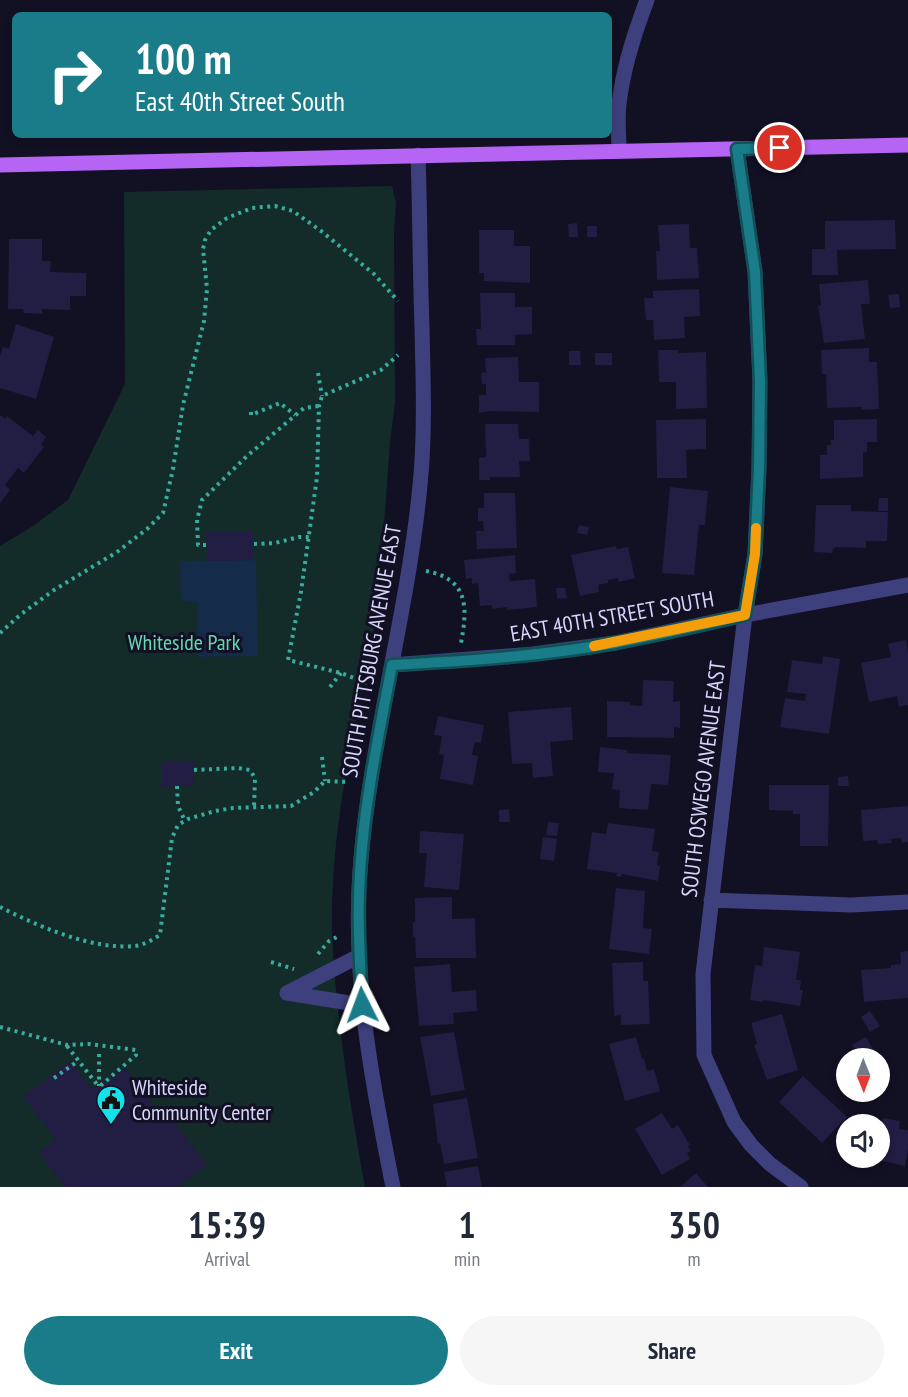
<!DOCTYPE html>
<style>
body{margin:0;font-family:"PT Sans Narrow",sans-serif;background:#f6f6f7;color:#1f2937;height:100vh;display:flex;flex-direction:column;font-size:22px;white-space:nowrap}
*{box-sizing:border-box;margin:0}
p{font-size:20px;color:#747a83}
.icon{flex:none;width:33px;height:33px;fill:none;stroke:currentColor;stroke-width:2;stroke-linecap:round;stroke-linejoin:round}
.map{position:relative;height:1187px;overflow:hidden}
.details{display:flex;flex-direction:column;background:#fff;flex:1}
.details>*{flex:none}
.hud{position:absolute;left:12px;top:12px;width:600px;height:126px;border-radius:9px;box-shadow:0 3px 9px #0003;background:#197c88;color:#fff;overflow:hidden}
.needle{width:39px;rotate:179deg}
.controls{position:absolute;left:836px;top:1048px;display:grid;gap:12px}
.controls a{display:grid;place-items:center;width:54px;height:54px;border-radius:50%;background:#fff;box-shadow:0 3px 9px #0003;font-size:30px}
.pin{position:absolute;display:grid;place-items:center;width:51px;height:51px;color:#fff;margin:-26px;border:3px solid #fff;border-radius:50%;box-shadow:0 2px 6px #0007}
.me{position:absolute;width:66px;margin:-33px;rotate:357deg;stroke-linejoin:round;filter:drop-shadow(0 0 4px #0008)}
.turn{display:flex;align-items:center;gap:21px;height:126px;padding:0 24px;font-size:27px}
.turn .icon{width:78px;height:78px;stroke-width:2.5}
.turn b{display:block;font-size:42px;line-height:51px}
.eta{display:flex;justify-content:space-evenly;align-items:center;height:102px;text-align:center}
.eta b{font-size:36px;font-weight:700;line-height:42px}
.cta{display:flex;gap:12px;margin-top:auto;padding:12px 24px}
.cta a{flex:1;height:69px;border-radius:36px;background:#197c88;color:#fff;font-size:24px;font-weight:700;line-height:69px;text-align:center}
.cta a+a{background:#f6f6f7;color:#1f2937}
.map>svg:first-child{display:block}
.green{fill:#132c2a}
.water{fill:#142b49}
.building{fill:#221d42}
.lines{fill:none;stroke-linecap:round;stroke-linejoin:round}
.path{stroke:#38ac9e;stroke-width:4;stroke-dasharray:3 4.5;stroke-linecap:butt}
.minor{stroke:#3e407e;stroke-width:15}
.major{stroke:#b564f3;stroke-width:15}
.route-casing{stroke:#105158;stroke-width:15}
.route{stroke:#197c88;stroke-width:10}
.slow{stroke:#f59e0b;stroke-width:10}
.labels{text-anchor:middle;stroke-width:6;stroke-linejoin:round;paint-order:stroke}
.street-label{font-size:22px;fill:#d7d5fc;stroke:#121023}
.park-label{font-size:22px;fill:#66d6b3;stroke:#121023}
.poi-label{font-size:22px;fill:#d7d5fc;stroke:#121023;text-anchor:start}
</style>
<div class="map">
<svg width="908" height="1187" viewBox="0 0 908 1187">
<rect width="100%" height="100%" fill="#121023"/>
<path class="green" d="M392,186L396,203L394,231L395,402L390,442L384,525L371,618L374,628C354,734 326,844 333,952C338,1031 351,1110 365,1187H0V546L33,526L68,500L125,384L124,192Z"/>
<path class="water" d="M256,560L258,656L198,657L197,601H181L180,561Z"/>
<path class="building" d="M895,220L896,249L837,250L838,275H812V249H825V221Z
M577,223L578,237H569L568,224Z
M689,224L690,248H697L699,278L657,280L656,251H660L658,225Z
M587,226H597V237H587Z
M479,230H514V246H530V283L484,281V273H479Z
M9,239H42V261H51L50,272L86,273V296H70V310L42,309V314L24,313L23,309H8Z
M868,280L870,304H861L865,339L824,343L818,306L821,305L819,284Z
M699,289L700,316L684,317L685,338L654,340L653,320H646L644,298H653V291Z
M480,293H515V307H532V334L515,335V345H477L476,329H481Z
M899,294L900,307L890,308L888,295Z
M16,324L54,337L36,399L0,388V356L3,347L9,349Z
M869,348V362H877L879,409L862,410V407L827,408L826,374H822L821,350Z
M658,350H678V353L706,352L707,408L676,409V382H659Z
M569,351H580L581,365H569Z
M595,353H612V365H595Z
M518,357L519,382H539V412L489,411L479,413V395H486V384H482L481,373L486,372L485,358Z
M0,415L5,419L7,416L33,436L38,430L46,437L41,444L44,447L24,473L18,468L5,485L10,490L0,503Z
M706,419V449L686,450L687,478H657L656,420Z
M877,419V442H867V452H863V477L820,479V455H827V445H831V440H834V420Z
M485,424H518L519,439H529L530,461H519L520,477H490V480H479V458L486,457Z
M670,487L708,491L705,525H699L694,575L662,573Z
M484,493H515L517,548L477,549L476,531H484L483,521H478V508H484Z
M879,498H888V511H878Z
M816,505H851V511L888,512L887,541H866V548L837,547L833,549L832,553L814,552Z
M579,525L589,527L587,535L577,533Z
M206,531H254V560L207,561Z
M616,546L617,549L628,547L635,578L619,582L618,578L608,580V583L598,585L599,592L580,596L571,555Z
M515,555L516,573L509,574L510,581L535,579L537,607L507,610V607L492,609V605L480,606L478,583L472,584V578L466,579L464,560Z
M556,588H565L567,598L557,599Z
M906,640L908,652V705L899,707L897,696L869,702L861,663L891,657L888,644Z
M823,656L840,659L829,734L780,727L785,698L805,701L806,694L787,692L792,660L822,664Z
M643,680L674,681L673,702L680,701V728L674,727V738L607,737V701L630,702V705L642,706Z
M571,707L573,740L550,742L553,776L533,778L532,763L512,764L508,712Z
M438,716L484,725L481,743L475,742L472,755L478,756L473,785L440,779L444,755L439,754L442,736L434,735Z
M600,747L627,750V753L671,755L668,785L651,784L648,810L619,808L620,790L612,789L614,773L598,772Z
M162,762H193L194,786L162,787Z
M848,776L849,786H838V777Z
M769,785H829L828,846H800V814H793V811L769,810Z
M908,806V842L902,843L901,838L891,839L892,843L878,844L877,840L863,841L861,810Z
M509,809L510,822H499V810Z
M548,822L559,823L557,836L546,835Z
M608,823L655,829L652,851L659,852L657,865L660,866L658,881L622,874L621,877L616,876L617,873L587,869L592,832L606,834Z
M420,831L464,834L459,890L424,887L427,853H419Z
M543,837L557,839L554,861L540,859Z
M616,888L645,891L643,928L652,929L649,954L609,949Z
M452,897V919L475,918L476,958H416L415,937H413V922H415V898Z
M764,947L800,952L796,980H801L800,990H803L800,1006L763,1000V1002L750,1000L755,965L762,966Z
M908,951V998L864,1002L861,970L891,968V965L901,964L900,952Z
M643,962V981H648L650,1024L621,1025V1015L614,1016L612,963Z
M450,964L452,992L476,990L477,1011L453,1013L454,1024L419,1026L414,967Z
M870,1011L880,1026L870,1032L861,1017Z
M782,1014L798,1070L767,1080L754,1045L757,1044L751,1023Z
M454,1032L465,1090L431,1096L420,1037Z
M636,1037L642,1059L644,1058L647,1071L654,1069L660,1091L625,1101L609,1044Z
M866,1037L879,1059H861L852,1045Z
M71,1061L90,1087H99L125,1068L159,1112L164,1109L207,1165L177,1187H65L39,1152L56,1139L23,1097Z
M882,1065L890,1070L883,1081L879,1078V1071Z
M803,1076L847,1117L822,1143L779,1102Z
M467,1098L478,1158L444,1164L440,1143L438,1144L433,1104Z
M662,1113L672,1129L678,1125L690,1145L688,1146L691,1151L687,1153L690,1159L662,1175L635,1129Z
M883,1118L900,1121L899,1129L908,1130V1149L905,1166L874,1159L879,1158V1125L882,1126Z
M853,1120L874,1124V1125H852Z
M478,1166L482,1187H447L444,1172Z
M696,1173L708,1187H680Z"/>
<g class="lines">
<path class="path" d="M318,373L322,396
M251,412V415L280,403L295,415
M254,544L275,543L299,537H309
M206,545H198L197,520L202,500L247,456L304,408L319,406
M426,571C468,579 468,606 461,643
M0,633L20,615L54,590L117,552L147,529L163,513L173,469L183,405L204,321L207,289L203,249L205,240L211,230L227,218L252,208L275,206L293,211L321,231L374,274L398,301
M367,683L341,673L288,660L301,592L317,477L319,406L322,396L381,370L398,355
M330,687L341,673
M322,757L325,781
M194,770L238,768L250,770L255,778L254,807
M177,786L178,806L185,821
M0,907C38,926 91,950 135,946C144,945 152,940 160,935L172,838L178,825L188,819L215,811L233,808L291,806L314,792L325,781L349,782
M318,954L329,941L337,937
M271,962L294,969
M0,1027L67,1045L89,1044L136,1050V1055L99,1087
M67,1046L99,1087
M99,1054V1086
M54,1078L78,1061"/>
<path class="minor" d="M737,149L755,271L760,381L759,468L755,554L745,615L703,974L704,1055L734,1122L751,1145L770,1164L801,1187
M619,151C619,136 617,120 619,104C623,68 634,34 647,0
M392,665L533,654L615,643L745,615L908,585
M711,900L851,905L908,902
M287,993L359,956
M287,993L362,1005
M393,1187C372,1083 352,978 360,871C370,737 410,608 421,474C425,425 423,376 422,328C420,270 420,213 418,155"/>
<path class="major" d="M0,165L908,145"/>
</g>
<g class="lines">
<g class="route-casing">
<path id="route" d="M362,1005C360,961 357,916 360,873C364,803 379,734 392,665C467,661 542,656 615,643C659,635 702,625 745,615L755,554L759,468L760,381L755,272L737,149L780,148"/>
</g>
<use href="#route" class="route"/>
<path class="slow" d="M594,646L745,615L755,554L756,528"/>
</g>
<defs>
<g id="civic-pin" transform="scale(1.5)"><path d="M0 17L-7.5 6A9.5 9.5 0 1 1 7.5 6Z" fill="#12e2ea" stroke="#121023"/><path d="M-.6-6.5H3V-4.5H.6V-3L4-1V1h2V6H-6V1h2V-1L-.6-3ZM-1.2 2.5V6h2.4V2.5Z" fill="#111"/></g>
</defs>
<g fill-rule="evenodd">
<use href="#civic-pin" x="111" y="1100"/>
</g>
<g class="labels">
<g class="street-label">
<text transform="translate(612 616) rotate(-10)" y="8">EAST 40TH STREET SOUTH</text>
<text transform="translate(371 651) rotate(-80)" y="8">SOUTH PITTSBURG AVENUE EAST</text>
<text transform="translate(703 779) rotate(-83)" y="8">SOUTH OSWEGO AVENUE EAST</text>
</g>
<g class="park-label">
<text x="184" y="650">Whiteside Park</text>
</g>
<g class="poi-label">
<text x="132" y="1095">Whiteside<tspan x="132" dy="25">Community Center</tspan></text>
</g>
</g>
</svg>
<div class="controls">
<a><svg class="needle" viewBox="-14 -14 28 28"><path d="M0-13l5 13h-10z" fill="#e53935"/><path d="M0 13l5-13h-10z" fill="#747a83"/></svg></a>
<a><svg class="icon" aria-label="sound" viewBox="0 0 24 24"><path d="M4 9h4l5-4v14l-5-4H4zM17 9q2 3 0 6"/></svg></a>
</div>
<div class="pin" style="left:780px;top:148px;background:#d93025"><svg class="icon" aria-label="arrive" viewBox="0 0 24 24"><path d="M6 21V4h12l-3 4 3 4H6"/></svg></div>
<svg class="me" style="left:362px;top:1005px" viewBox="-20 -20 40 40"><path d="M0-17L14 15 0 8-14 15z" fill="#197c88" stroke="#fff" stroke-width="4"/></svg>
<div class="hud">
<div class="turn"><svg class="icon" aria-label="right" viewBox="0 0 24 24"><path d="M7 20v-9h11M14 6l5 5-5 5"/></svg><div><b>100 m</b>East 40th Street South</div></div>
</div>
</div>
<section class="details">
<div class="eta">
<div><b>15:39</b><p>Arrival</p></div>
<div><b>1</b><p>min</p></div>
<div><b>350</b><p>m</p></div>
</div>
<div class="cta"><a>Exit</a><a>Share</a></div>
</section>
